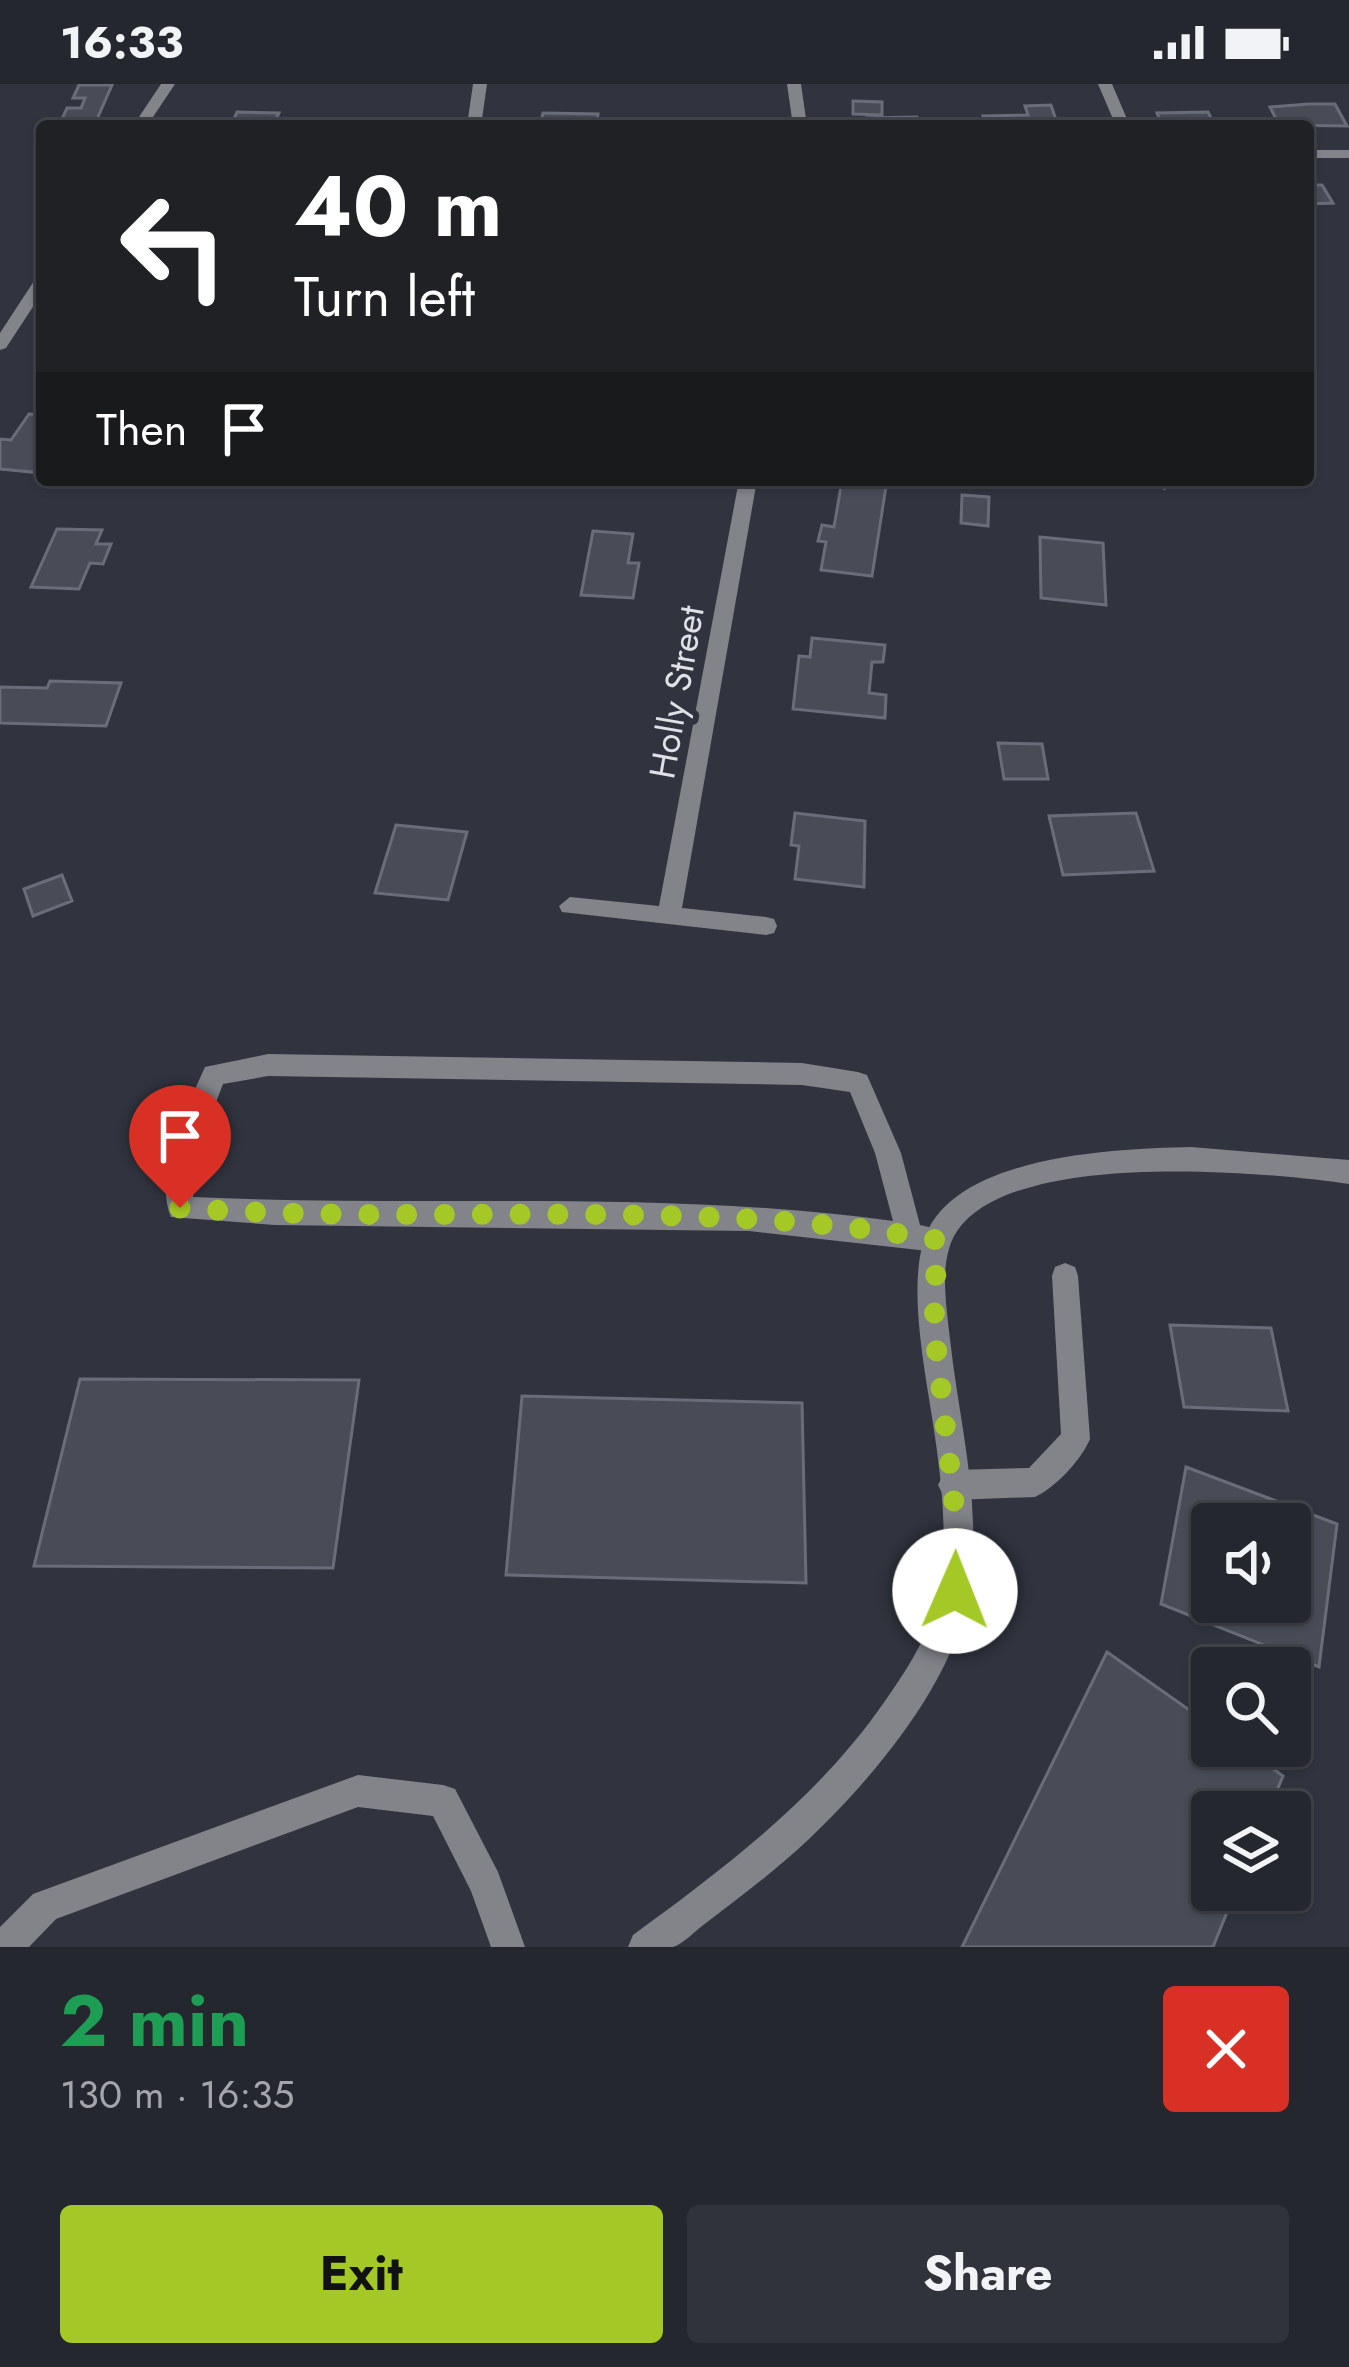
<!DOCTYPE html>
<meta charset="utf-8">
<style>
body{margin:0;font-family:Jost,sans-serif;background:#31333b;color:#f1f3f6;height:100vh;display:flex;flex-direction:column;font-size:45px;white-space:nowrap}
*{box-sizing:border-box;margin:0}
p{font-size:39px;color:#a3a5aa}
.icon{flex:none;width:66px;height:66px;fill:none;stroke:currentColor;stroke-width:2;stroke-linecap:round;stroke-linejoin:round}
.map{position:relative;height:1863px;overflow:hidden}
.details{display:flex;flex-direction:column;background:#25272f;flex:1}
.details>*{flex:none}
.banner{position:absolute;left:36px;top:36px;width:1278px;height:366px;border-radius:12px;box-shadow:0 3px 9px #0004,0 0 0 3px #42444b;background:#202124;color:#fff;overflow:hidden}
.tools{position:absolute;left:1191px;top:1419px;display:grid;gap:24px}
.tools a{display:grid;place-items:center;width:120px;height:120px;border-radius:12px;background:#25272f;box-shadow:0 3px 9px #0004,0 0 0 3px #42444b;font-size:60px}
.pin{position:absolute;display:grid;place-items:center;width:102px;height:102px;color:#fff;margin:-123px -51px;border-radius:50% 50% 50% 0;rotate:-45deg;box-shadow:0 0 12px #0007}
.pin .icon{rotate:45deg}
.me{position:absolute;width:132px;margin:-66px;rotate:1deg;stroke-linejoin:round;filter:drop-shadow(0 0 9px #0008)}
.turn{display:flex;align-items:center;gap:42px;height:252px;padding:0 60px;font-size:54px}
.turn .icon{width:156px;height:156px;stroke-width:2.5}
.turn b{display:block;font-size:84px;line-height:102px}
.then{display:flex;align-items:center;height:114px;padding:0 60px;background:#0003;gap:24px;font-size:45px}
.round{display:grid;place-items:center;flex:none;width:126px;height:126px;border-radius:12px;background:#31333b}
.headline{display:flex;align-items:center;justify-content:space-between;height:204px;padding:0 60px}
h1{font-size:72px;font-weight:700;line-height:90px;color:#1e9e55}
.primary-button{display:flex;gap:24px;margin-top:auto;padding:24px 60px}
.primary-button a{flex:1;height:138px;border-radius:12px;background:#a4c825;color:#111;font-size:48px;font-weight:700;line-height:138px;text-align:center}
.primary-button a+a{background:#31333b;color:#f1f3f6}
.status{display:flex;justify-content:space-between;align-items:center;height:84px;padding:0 60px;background:#25272f;direction:ltr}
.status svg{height:33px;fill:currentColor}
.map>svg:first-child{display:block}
.building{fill:#494c57;stroke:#6a6d79;stroke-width:3;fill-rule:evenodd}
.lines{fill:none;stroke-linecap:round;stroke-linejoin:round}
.lane{fill:#828489;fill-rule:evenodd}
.street{fill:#828489;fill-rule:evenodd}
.route{stroke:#a4c825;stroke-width:21;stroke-dasharray:0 37.8}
.labels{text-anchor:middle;stroke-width:12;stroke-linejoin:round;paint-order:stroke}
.street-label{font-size:36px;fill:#dfe1e7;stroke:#31343f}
</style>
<div class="status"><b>16:33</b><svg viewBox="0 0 49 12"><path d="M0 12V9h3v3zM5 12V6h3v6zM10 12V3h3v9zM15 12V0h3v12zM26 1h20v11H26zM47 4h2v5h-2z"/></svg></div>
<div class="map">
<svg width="1349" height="1863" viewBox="0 0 1349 1863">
<rect width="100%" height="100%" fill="#31343f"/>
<path class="building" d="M79,1H112L97,35H62L67,24H81L85,14H73Z
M853,17L882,18V31L853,30Z
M1309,20H1335L1347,42L1279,41L1270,23Z
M1051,21L1058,42H986L983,32L1028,31L1025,22Z
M237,28L279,29L275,37L205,42L208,36L233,37Z
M1208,28L1215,42H1162L1157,29Z
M543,29L598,30L596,42H540Z
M917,33L919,42H869L867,34Z
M1308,101H1322L1333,119L1308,120Z
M29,330L42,331V389L0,385V355L11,356Z
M842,396H887L872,492L821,486L826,458L818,457L822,441L834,443Z
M962,411L989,413L988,442L961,439Z
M57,445L102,446L96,460H111L103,480L90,479L79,505L31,503Z
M593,447L633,450L628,479H639L633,514L581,511Z
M1040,453L1103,459L1106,521L1041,514Z
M812,554L885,561L883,578H872L869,609L886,611L885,634L793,625L799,572L810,573Z
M50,597L121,599L106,642L0,639V603L47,604Z
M998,659L1042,660L1048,695H1004Z
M795,729L865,737L864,803L795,795L799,762L791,761Z
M1136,729L1154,787L1063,791L1049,732Z
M396,741L467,748L448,816L375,809Z
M62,791L72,817L33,832L24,805Z
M1170,1241L1271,1244L1288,1327L1184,1323Z
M80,1295L359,1296L333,1484L34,1482Z
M522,1312L802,1319L806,1499L506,1491Z
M1186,1383L1337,1440L1319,1583L1161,1520ZM1212,1440H1290V1518H1212Z
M1107,1568L1212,1642V1662H1241L1283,1692L1268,1728H1212V1806H1236L1213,1863H962Z"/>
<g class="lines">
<path class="lane" d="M268,970L802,979L858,988L867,991L901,1069L920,1141L946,1147L950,1156L946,1165L937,1168L749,1147L275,1141L171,1133C153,1092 188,1021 205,983ZM268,992L802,1001L850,1008L875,1069L893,1137C661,1105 426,1124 193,1113L195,1073L223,1000Z
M1065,1179L1075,1183L1078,1192L1090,1355C1082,1375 1055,1404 1035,1413L953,1416L943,1411L938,1401L943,1391L953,1386L1029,1384L1061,1350L1052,1192L1055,1183Z
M358,1691L443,1701L455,1705L498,1788L525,1863H491L471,1807L433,1732L358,1723L56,1835L29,1863H0V1843L33,1810Z"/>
<path class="street" d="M161,0H175L147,42H133Z
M473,0H487L481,42H467Z
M787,0H801L807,42H793Z
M1098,0H1112L1130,42H1116Z
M1308,66H1349V74H1308Z
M42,192V209L6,264L0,266V249L36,194Z
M739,396H757L682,824L766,833L774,835L777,842L774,849L766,851L562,828L559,822L570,813L659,822Z
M1156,396H1174V400L1165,406L1159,404Z
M1191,1063L1349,1076V1100C1268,1088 978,1060 949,1165C941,1191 947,1228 950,1255C959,1339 983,1423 969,1508C954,1599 873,1694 808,1756C775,1787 739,1814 702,1842C694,1848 683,1860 673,1863C661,1863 641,1863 628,1863L633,1851C727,1782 818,1714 885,1617C904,1590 923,1561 933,1529C949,1477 944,1420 937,1367C930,1309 907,1215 923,1159C948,1070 1117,1065 1191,1063Z"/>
</g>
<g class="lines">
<path class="route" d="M180,1124C432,1142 688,1112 937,1156L934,1243L956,1436L955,1507"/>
</g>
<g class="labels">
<g class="street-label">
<text transform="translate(676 608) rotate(-80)" y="13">Holly Street</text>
</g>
</g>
</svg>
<div class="tools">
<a><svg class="icon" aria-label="sound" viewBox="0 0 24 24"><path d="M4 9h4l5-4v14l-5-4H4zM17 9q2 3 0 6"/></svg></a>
<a><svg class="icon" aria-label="search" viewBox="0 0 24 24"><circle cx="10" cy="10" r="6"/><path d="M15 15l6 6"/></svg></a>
<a><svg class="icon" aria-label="layers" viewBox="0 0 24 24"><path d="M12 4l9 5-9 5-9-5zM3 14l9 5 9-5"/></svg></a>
</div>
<div class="pin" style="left:180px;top:1124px;background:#d93025"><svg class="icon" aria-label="arrive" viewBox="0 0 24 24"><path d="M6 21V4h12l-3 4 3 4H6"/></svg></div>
<svg class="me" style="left:955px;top:1507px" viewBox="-20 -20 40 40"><circle r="19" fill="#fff"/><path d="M0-13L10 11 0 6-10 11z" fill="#a4c825"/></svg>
<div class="banner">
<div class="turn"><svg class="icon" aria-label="left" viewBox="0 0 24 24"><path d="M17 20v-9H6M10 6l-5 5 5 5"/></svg><div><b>40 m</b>Turn left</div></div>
<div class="then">Then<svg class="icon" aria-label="arrive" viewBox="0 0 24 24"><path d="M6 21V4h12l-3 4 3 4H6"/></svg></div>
</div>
</div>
<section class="details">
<div class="headline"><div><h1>2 min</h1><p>130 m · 16:35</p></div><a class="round" style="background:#d93025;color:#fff"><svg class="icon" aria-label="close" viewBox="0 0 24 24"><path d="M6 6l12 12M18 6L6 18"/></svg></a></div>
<div class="primary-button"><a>Exit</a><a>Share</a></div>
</section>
